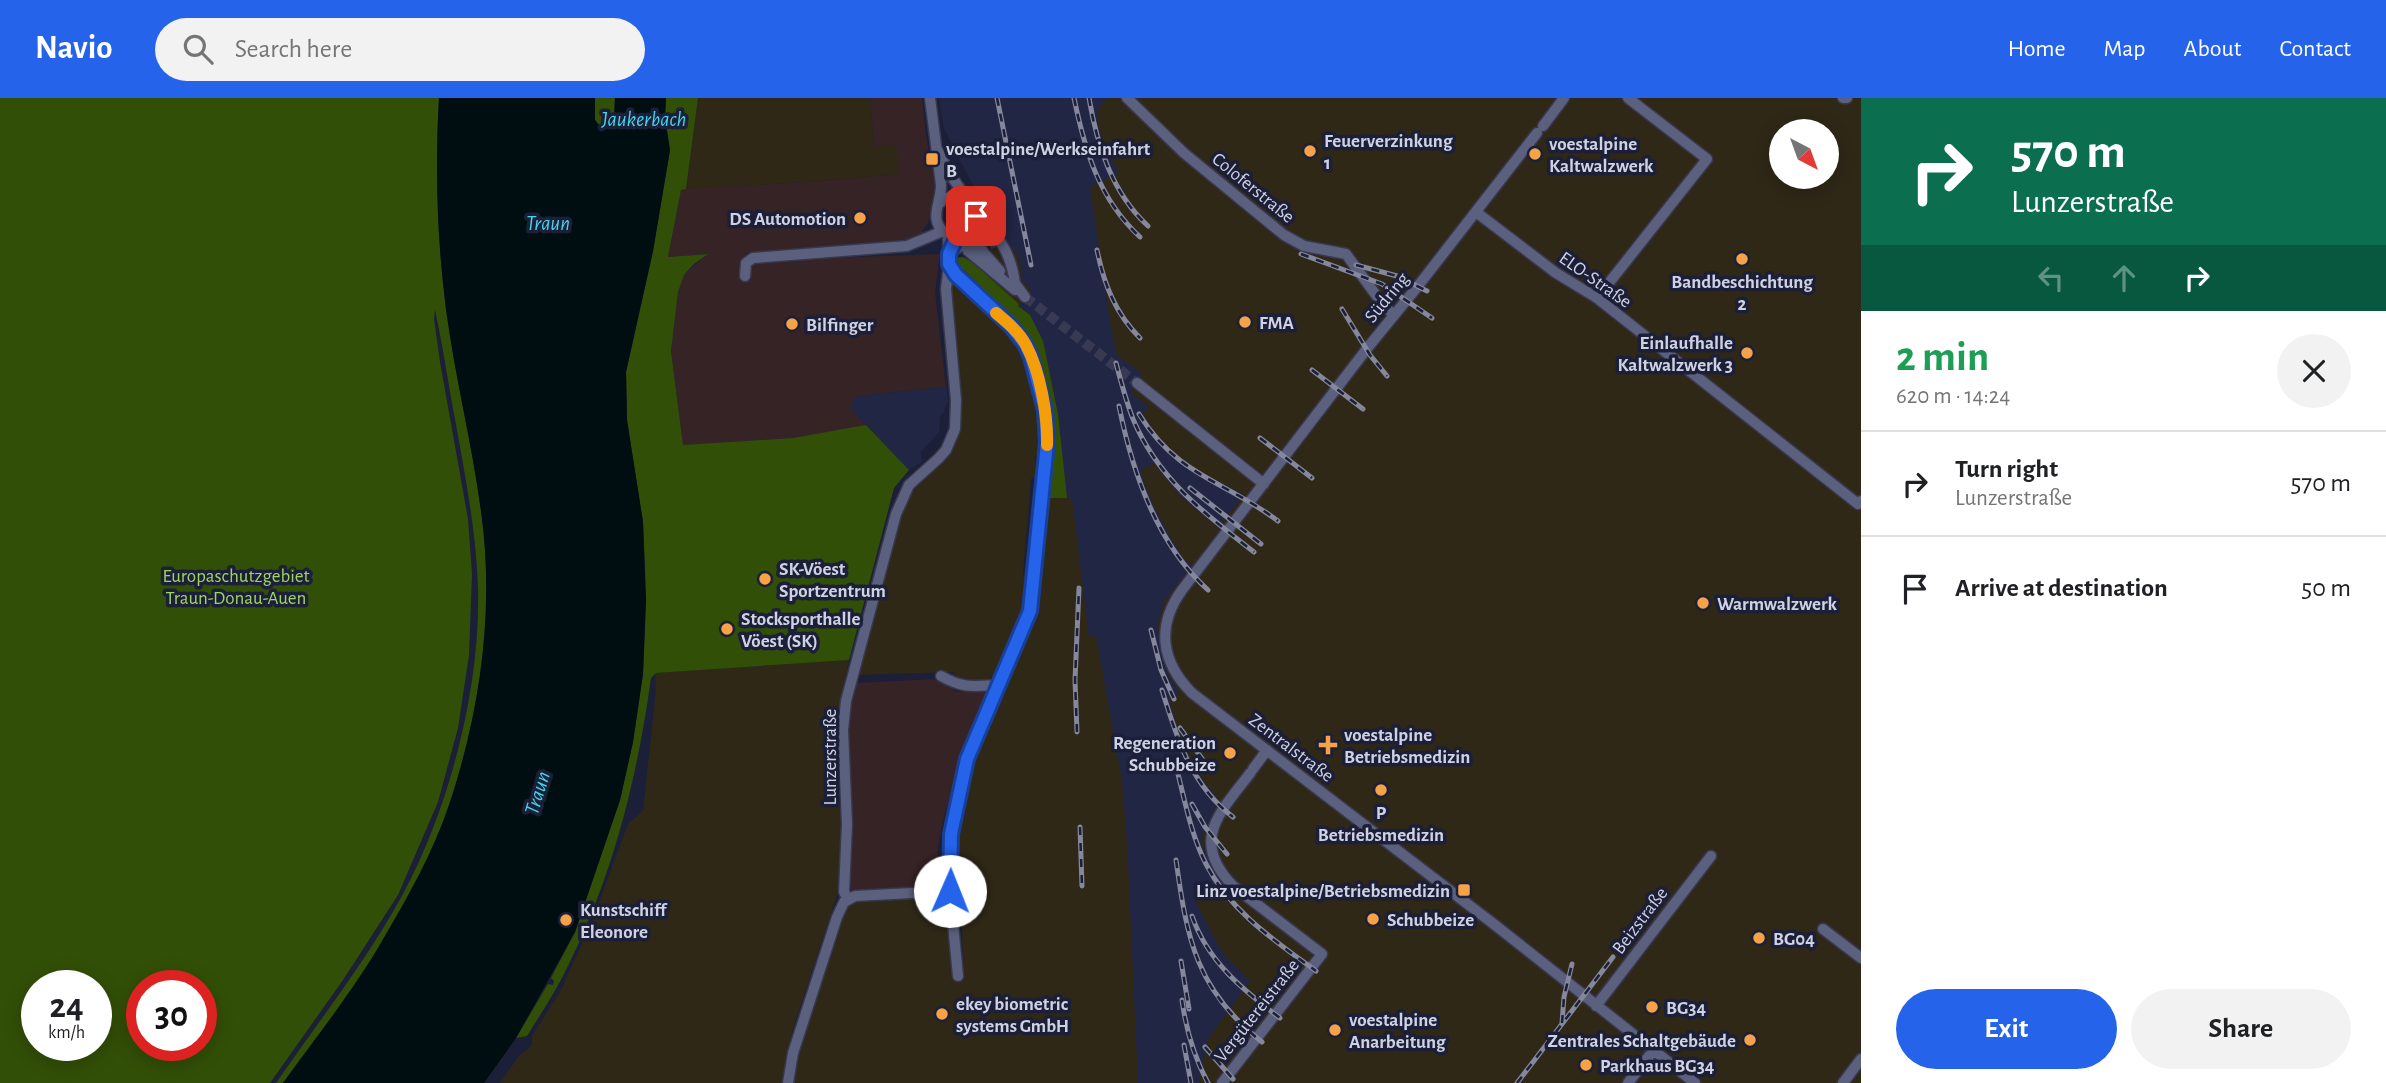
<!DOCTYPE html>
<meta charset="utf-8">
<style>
body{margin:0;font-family:"Alegreya Sans",sans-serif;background:#f2f2f2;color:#202124;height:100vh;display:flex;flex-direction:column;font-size:26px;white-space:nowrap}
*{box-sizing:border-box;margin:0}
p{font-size:23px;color:#757577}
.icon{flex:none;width:38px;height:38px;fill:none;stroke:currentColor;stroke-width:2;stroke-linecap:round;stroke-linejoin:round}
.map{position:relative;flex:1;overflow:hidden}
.side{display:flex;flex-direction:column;background:#fff;width:525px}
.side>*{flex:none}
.banner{background:#0b6e4f;color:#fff;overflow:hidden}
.needle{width:46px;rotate:139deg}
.buttons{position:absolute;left:1769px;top:21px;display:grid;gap:14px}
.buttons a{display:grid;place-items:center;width:70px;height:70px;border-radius:50%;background:#fff;box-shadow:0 4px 18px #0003;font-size:35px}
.speed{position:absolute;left:21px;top:872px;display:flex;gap:14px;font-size:35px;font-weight:700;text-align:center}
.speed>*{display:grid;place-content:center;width:91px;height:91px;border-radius:50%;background:#fff;box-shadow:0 4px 18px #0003;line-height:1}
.speed small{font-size:18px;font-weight:400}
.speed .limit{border:10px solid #d22;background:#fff;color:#111}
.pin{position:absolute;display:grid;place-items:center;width:60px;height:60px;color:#fff;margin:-30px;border-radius:14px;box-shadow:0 4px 10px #0006}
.me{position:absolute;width:77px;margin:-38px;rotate:1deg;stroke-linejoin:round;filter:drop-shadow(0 0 5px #0008)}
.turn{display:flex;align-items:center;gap:24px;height:147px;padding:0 35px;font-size:32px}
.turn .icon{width:91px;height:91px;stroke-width:2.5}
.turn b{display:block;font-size:49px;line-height:60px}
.lanes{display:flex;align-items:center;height:66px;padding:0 35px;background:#0003;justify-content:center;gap:35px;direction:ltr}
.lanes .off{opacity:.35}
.round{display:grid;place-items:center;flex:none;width:74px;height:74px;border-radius:37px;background:#f2f2f2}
.head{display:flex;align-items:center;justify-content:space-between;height:119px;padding:0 35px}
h1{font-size:42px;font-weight:600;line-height:52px;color:#1e9e55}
.action{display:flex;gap:14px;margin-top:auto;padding:14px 35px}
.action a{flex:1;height:80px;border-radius:42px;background:#2563eb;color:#fff;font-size:28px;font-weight:600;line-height:80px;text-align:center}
.action a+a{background:#f2f2f2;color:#202124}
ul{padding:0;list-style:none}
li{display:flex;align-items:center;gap:21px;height:105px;padding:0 35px;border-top:2px solid #e0e0e0}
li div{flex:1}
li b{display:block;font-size:26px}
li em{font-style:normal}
header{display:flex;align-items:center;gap:42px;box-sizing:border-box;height:98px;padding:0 35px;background:#2563eb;color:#fff}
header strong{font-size:33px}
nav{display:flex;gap:38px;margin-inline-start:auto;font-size:24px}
.search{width:490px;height:63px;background:#f2f2f2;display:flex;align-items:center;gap:18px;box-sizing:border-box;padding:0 24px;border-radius:38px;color:#757577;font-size:26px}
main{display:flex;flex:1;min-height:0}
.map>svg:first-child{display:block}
.commercial{fill:#362326}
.industrial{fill:#2f2817;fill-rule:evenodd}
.built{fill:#222645}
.green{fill:#324f07;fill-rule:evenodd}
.water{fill:#000e11}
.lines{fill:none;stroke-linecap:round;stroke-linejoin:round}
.minor-tunnel{stroke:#373a52;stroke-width:10;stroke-dasharray:10 5;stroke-linecap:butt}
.minor-casing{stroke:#37384d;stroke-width:13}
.minor{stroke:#5b607e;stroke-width:10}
.rail-casing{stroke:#85889c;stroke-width:5}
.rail{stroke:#1c1f38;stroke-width:2.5;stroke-dasharray:8;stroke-linecap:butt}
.route-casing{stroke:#184099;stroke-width:18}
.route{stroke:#2563eb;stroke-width:12}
.slow{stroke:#f59e0b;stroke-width:12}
.poi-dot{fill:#f6a247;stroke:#1c1f38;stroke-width:2.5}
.labels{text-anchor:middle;stroke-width:7;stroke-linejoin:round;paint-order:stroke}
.poi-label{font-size:19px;font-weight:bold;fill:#cfd2e3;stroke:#1c1f38;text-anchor:start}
.street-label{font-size:19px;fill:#cfd2e3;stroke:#1c1f38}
.park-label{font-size:19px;fill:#9fd562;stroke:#1c1f38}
.water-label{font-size:21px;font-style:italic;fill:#41d6ee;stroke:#1c1f38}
</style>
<header>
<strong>Navio</strong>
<div class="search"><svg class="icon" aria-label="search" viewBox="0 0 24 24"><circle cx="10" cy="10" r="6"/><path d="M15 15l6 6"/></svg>Search here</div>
<nav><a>Home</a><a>Map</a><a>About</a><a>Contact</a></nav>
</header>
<main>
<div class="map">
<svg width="1861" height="985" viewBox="0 0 1861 985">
<rect width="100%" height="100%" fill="#1c1f38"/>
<path class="commercial" d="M870,0H922L926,37L935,89L929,123L922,134L924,136L904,144L747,155L739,163L940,156L935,194L946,289L858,298L851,311L866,327L854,330L793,340L683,347L671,253L678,194L684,177L707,156L668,159L681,91L822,83L898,76L874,49Z
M937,581L956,594L981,591L988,597L958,671L944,719L938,748L937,789L854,795L850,789L852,741L848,627L850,608L856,585Z"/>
<path class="industrial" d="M698,0H870L874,49L896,47L899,76L822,83L686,91Z
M939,0H1861V985H793L802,935L792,934L784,985H500L518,959L532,947V938L561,892L591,826L628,726L643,713L656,592L655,575L849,562L838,618L842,763L839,791L792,934L803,935L845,809L855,802L944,796L954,878H964L957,731L965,718L969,679L980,643L1034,526L1040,496L1049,400H1066L1043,243L1018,208L1019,206L972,164L1003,137L980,101L944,30ZM1782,33H1827V79H1782Z
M952,180L1009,234L1019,247L1032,275L1042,322V354L1035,358V378L1031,381L1023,477L1031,478L1025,518L1000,568L989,582L961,583L953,574L858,577L899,426L907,403L916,388L950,356L960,331L961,303L952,212Z"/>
<path class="built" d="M939,0H1108L1102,5L1097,14L1098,27L1104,47L1119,75L1090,89L1111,230L1117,257L1143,277L1132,292V296L1150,310L1142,315L1158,339L1190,368L1244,397L1218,429L1180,398L1154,365L1140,373L1152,405L1171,441L1184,461L1192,467L1164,503L1157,528L1168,577L1180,595L1169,601L1179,636L1186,655L1196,673L1219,702L1201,739L1202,747L1222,785L1195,802L1218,847L1227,860L1250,883L1208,941L1199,985H1138L1127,742L1122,683L1096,538L1089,539L1072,400H1067L1058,316L1043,243L1030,217L1018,208L1031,192L1022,182L1020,162L980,101L953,48L944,30Z
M946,289L948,303L944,311L945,314L940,318L939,334L921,354L922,364L909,372L851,311L853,302L858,298Z"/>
<path class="green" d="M0,0H439C435,70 437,141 446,211C455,279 472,345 481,413C495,512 480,616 448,710C433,754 409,797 385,838C356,889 318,937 283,985H276C319,923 367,862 403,796C450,708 481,589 478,489C476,432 465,377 455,321C448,285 443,248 435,212L434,221L440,264L468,421L472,476L469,557L458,630L438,704L398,797L343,882L270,985H0ZM37,887H96V947H37ZM142,887H201V947H142Z
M595,0H615L614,22L607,32L602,31L595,22Z
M666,0H698L686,91L681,92L668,159L708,156L694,166L684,177L678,194L671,253L683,347L793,340L866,327L909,372L894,390L849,562L656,575L651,580C637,682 612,781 565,874C554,896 540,917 527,938L516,940L548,886L553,887L554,883L551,880L575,834L620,702L633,644L643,576L646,502L643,424L627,322L626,274L653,153L670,52L665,20Z
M963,159L972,164L1019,206L1018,208L1030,217L1043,243L1058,316L1067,400H1049L1053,328L1046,290L1034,247L1020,227L964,172L960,174L954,166V160Z"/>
<path class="water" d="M439,0H595V22L602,31H607L614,22L615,0H666L665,20L670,52L653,153L626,274L627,322L643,424L646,502L643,576L633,644L620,702L575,834L516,940L484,985H283C318,937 356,889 385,838C409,797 433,754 448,710C480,616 495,512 481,413C472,345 455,279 446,211C437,141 435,70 439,0Z"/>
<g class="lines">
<path class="minor-tunnel" d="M994,145L996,149
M1025,199L1137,285"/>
<g class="minor-casing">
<path id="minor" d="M930,0L941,87C941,106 928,121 945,135L960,137L973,128L975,113L948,73L937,51
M1127,0L1184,55L1284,137L1304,148L1346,156L1384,208L1394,217
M1843,0H1847
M1543,28L1564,0
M1537,35L1418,188L1369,248L1182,492C1156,528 1161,564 1192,595L1495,827L1695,985
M939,106C947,97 956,96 967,101
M1476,114L1556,175L1597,200L1858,406L1861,403
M983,128C1003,138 1012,164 1015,185
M964,140L965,145H971L983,153
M949,156L965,145L968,153L1015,192
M986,157L1000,173
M949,166L956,177L1011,228L1025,246L1041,297L1047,326V345L1030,513L1027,526C994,596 956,665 951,744C948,789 954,834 958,878
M745,178L746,165L753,160L907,148L943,133
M1014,184L1025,199
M1597,200L1707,61L1628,0
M1137,285L1264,386
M941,578C964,591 973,588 998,587
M1253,671L1267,652
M848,801L844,794L847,726L843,632L846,603L896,416L909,387L939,360L946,352L955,331L956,302L946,191L949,166L948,136
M1823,831L1861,860
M1596,908L1711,758
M788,985L793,955L837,819L844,804L855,798L950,793
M1222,985L1322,856L1233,788C1189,742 1220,715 1251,674
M1628,985L1653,953
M1843,985L1861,961"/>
</g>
<use href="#minor" class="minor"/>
<g class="rail-casing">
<path id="rail" d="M997,0L1031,167
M1074,0C1085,53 1099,101 1140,139
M1089,0C1097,47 1112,95 1148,128
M1097,152C1104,186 1115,215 1140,240
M1301,156L1382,186L1432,220
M1356,167L1397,178L1427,193
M1342,211L1370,257L1387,278
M1116,265C1121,284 1126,303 1133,321C1158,381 1205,416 1254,454
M1312,272L1363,311
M1119,308C1132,373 1157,446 1208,492
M1139,316C1178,379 1224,382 1278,423
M1260,340L1312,380
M1190,390L1261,446
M1151,532L1161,572L1174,601
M1162,592C1177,641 1191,687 1233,719
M1180,630L1203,662
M1077,634L1075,582L1079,490
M1175,664C1184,698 1190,735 1206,766C1230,813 1275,843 1316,873
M1192,706L1205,729L1227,756
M1080,729L1082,788
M1176,762C1187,841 1196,892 1262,944
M1192,818C1208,864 1243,892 1280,920
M1181,863L1189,911
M1182,902C1186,932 1194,959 1208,985
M1562,925L1564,899L1572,866
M1184,947L1191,985
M1205,949L1233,981
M1517,985L1613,859"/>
</g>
<use href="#rail" class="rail"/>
</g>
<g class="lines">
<g class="route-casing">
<path id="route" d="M950,793L951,736L967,661L1030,513L1047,345L1045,312L1031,259L1025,246L1011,228L956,177L949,166V156L957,138L970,131L976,118"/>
</g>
<use href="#route" class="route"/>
<path class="slow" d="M996,215C1007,224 1019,234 1026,247C1040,273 1048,318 1047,347"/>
</g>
<g class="poi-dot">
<circle cx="1310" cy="53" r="7"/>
<circle cx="1535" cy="56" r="7"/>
<rect x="925" y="54" width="14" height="14" rx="3.5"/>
<circle cx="860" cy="120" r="7"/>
<circle cx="1742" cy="161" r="7"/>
<circle cx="1245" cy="224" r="7"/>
<circle cx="792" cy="226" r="7"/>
<circle cx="1747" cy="255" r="7"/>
<circle cx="765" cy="481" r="7"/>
<circle cx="1703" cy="505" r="7"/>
<circle cx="727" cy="531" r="7"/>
<path d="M1324.5 636.5h7v7h7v7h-7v7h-7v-7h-7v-7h7z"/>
<circle cx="1230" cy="655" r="7"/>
<circle cx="1381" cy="692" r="7"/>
<rect x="1457" y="785" width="14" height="14" rx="3.5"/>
<circle cx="1373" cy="821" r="7"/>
<circle cx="566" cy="822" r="7"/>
<circle cx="1759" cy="840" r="7"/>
<circle cx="1652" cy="909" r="7"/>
<circle cx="942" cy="916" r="7"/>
<circle cx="1335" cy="932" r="7"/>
<circle cx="1750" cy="942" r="7"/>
<circle cx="1586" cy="967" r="7"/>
</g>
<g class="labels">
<g class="poi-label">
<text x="1324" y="49">Feuerverzinkung<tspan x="1324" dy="22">1</tspan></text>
<text x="1549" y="52">voestalpine<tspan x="1549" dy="22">Kaltwalzwerk</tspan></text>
<text x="946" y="57">voestalpine/Werkseinfahrt<tspan x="946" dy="22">B</tspan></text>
<text x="846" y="127" text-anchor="end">DS Automotion</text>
<text x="1742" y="190" text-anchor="middle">Bandbeschichtung<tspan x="1742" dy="22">2</tspan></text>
<text x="1259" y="231">FMA</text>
<text x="806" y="233">Bilfinger</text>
<text x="1733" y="251" text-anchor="end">Einlaufhalle<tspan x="1733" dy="22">Kaltwalzwerk 3</tspan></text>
<text x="779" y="477">SK-Vöest<tspan x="779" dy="22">Sportzentrum</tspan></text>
<text x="1717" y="512">Warmwalzwerk</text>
<text x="741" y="527">Stocksporthalle<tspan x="741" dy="22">Vöest (SK)</tspan></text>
<text x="1344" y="643">voestalpine<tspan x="1344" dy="22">Betriebsmedizin</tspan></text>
<text x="1216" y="651" text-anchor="end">Regeneration<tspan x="1216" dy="22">Schubbeize</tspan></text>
<text x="1381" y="721" text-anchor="middle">P<tspan x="1381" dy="22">Betriebsmedizin</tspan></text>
<text x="1450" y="799" text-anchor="end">Linz voestalpine/Betriebsmedizin</text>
<text x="580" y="818">Kunstschiff<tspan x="580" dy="22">Eleonore</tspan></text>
<text x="1387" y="828">Schubbeize</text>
<text x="1773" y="847">BG04</text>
<text x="956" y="912">ekey biometric<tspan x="956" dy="22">systems GmbH</tspan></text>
<text x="1666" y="916">BG34</text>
<text x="1349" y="928">voestalpine<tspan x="1349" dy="22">Anarbeitung</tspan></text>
<text x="1736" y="949" text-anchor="end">Zentrales Schaltgebäude</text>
<text x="1600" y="974">Parkhaus BG34</text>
</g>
<g class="street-label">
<text transform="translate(1254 89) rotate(39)" y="7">Coloferstraße</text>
<text transform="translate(1596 181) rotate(35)" y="7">ELO-Straße</text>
<text transform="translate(1386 199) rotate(-51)" y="7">Südring</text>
<text transform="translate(1292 649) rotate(37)" y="7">Zentralstraße</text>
<text transform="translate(829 659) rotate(-90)" y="7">Lunzerstraße</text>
<text transform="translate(1639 822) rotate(-53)" y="7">Beizstraße</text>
<text transform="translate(1256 912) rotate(-52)" y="7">Vergütereistraße</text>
</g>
<g class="park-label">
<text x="236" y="484">Europaschutzgebiet<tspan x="236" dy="22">Traun-Donau-Auen</tspan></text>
</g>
<g class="water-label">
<text x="644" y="28">Jaukerbach</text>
<text x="548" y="132">Traun</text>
<text transform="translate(537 695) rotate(-73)" y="7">Traun</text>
</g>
</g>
</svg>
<div class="buttons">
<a><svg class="needle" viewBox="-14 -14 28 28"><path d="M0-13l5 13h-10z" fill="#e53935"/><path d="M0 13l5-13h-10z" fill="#757577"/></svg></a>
</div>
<div class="speed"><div>24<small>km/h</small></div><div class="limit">30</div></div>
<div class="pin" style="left:976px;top:118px;background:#d93025"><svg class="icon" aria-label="arrive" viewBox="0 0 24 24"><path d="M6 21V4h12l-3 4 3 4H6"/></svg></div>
<svg class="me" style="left:950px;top:793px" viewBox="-20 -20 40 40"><circle r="19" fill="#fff"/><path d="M0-13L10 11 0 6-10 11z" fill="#2563eb"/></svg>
</div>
<section class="side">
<div class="banner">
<div class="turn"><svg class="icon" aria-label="right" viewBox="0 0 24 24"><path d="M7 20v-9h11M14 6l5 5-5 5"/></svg><div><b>570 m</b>Lunzerstraße</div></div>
<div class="lanes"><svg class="icon off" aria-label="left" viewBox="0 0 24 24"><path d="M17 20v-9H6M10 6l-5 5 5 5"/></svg><svg class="icon off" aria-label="ahead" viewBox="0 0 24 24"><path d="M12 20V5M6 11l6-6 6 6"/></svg><svg class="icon" aria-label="right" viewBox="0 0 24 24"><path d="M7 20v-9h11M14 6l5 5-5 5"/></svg></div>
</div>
<div class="head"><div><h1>2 min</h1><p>620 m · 14:24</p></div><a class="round"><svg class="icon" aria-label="close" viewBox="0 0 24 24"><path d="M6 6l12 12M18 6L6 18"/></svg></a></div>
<ul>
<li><svg class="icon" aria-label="right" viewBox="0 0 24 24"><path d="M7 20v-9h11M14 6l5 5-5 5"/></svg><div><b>Turn right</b><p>Lunzerstraße</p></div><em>570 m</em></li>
<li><svg class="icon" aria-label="arrive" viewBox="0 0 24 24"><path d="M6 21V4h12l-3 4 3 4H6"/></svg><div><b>Arrive at destination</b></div><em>50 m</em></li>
</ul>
<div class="action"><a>Exit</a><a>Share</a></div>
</section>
</main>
